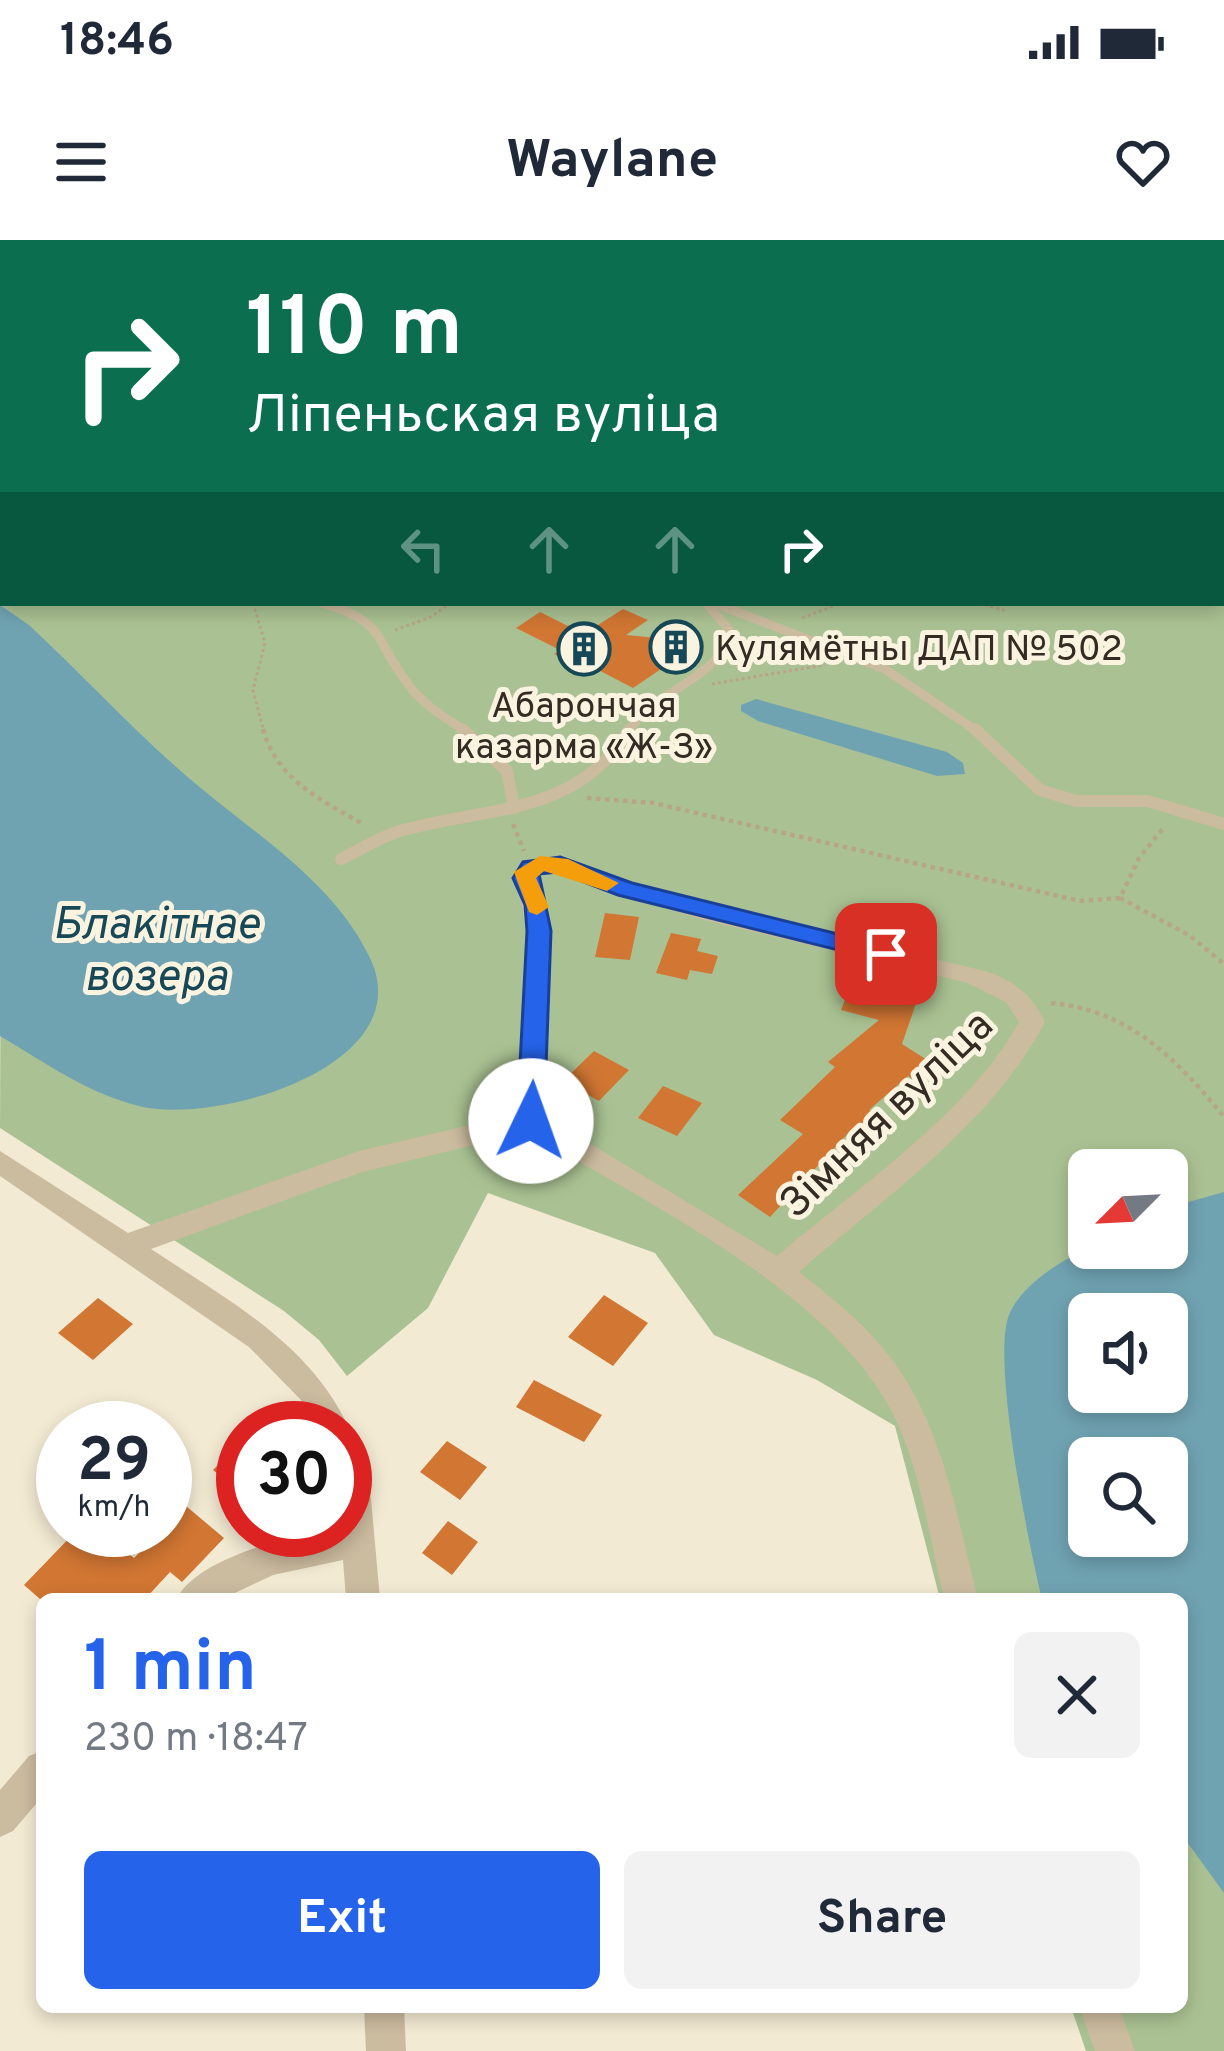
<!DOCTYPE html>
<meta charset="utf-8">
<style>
body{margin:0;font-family:Overpass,sans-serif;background:#f2f2f3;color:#1f2937;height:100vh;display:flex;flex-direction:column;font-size:45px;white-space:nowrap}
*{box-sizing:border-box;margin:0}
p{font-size:39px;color:#747a83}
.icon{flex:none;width:66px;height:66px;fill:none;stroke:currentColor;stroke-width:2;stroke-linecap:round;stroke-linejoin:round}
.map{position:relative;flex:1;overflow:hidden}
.drawer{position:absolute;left:36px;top:1353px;width:1152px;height:420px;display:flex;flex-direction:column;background:#fff;border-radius:18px;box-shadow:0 6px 18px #0003}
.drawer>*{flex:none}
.guide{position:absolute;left:0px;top:0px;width:1224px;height:366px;box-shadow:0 6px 18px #0003;background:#0b6e4f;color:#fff;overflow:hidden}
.needle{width:78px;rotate:246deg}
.tools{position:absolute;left:1068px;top:909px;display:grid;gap:24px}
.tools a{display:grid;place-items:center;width:120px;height:120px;border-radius:18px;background:#fff;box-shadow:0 6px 18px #0003;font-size:60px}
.speed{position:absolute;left:36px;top:1161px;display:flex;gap:24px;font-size:60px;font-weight:700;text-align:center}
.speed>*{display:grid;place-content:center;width:156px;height:156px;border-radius:50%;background:#fff;box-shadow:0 6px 18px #0003;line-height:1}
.speed small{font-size:30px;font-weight:400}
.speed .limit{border:18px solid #d22;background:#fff;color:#111}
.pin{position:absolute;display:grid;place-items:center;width:102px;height:102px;color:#fff;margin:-51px;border-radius:24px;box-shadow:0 6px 18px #0006}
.me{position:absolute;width:132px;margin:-66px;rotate:3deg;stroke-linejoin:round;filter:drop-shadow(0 0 9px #0008)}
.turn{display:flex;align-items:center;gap:42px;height:252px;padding:0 48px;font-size:54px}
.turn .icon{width:156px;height:156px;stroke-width:2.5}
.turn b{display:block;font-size:84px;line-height:102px}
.lanes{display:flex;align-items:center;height:114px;padding:0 48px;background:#0003;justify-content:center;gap:60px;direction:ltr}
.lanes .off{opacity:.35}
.round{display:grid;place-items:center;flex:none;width:126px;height:126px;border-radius:18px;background:#f2f2f3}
.summary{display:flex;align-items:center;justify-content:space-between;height:204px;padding:0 48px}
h1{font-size:72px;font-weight:700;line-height:90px;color:#2563eb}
.action{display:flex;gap:24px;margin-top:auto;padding:24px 48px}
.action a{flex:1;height:138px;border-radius:18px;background:#2563eb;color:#fff;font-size:48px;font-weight:700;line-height:138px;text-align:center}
.action a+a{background:#f2f2f3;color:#1f2937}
.status{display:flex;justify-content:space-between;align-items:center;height:84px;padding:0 60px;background:#fff;direction:ltr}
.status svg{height:33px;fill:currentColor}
header{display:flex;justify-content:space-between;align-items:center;height:156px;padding:0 48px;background:#fff;font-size:54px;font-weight:700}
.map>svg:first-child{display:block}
.green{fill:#aac293;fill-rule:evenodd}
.water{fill:#70a3b2;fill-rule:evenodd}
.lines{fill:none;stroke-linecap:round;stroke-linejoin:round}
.stream{stroke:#70a3b2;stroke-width:4.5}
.building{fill:#d17633}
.path-far1{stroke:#b7a589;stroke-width:3;stroke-dasharray:3 3;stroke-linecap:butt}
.path{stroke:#b7a589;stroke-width:4.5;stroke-dasharray:4.5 4.5;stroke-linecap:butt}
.service-far2{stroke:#cbbb9f;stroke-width:8}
.service-far1{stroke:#cbbb9f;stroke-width:9}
.service{stroke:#cbbb9f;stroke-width:12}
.minor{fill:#cbbb9f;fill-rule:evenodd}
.primary{fill:#776653;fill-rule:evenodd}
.rail-casing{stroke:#342b23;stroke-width:8}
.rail{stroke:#faf3e0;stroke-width:4.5;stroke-dasharray:12;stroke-linecap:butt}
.route{fill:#2563eb;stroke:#184099;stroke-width:3}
.slow{fill:#f59e0b}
.labels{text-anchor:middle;stroke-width:10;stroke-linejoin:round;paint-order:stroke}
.far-poi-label{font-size:36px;fill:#342b23;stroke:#faf3e0;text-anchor:start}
.street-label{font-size:42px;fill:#342b23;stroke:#faf3e0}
.water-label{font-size:45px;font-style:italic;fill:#164858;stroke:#faf3e0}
</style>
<div class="status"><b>18:46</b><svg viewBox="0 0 49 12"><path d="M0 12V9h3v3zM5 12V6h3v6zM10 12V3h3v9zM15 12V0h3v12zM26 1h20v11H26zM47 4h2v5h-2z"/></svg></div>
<header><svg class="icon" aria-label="menu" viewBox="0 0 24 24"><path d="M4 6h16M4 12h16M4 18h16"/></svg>Waylane<svg class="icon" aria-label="heart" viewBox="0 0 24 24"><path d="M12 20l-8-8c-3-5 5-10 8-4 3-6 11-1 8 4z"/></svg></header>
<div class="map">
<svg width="1224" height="1811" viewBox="0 0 1224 1811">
<rect width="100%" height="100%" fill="#f3ead3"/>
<path class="green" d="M0,0H678L3,3L0,138Z
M3,150V363H1221V221L1224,223V1811H1086L1071,1767H1182V1359H940L895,1186L817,1140L714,1095L655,1013L488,953L428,1068L347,1136L319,1100L284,1071L0,888ZM1089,930H1167V1008H1089ZM1089,1074H1167V1152H1089ZM1089,1218H1167V1296H1089Z"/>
<path class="water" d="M0,365L29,385C87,439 141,499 202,549C262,599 333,643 369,716C424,825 216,886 139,866C89,854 44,822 0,796Z
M756,459L947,512L963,523L965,534L937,536L758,481L741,471V465Z
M1224,952V1653L1182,1595V1359H1042C1029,1307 991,1119 1009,1075C1020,1047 1058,1022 1085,1010C1104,1001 1144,1008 1167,1008V968ZM1167,1074V1152H1089V1074ZM1167,1218V1296H1089V1218Z"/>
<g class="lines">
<path class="stream" d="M952,0L957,3"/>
</g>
<path class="building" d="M623,369L648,380L626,395L701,402L633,448L587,424L581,427L554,414L560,410L516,388L540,372L584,394Z
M605,673L639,677L630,720L595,717Z
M671,693L701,699L697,711L718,716L712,734L690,730L687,740L656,733Z
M855,735L920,752L902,804L938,827L919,843L908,836L869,870L879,875L861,894L852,889L770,977L738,955L803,894L780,880L835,827L828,822L879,780L841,770Z
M594,811L629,830L599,861L563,841Z
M663,846L702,863L677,896L638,878Z
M604,1055L648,1083L613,1126L568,1097Z
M98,1058L133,1084L93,1120L58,1093Z
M534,1140L602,1175L584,1202L516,1167Z
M243,1200V1254L213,1230Z
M447,1201L487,1227L460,1260L420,1232Z
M186,1266L224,1298L182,1342L170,1332L145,1359H40L24,1345L77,1290H99L134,1318Z
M448,1281L478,1302L452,1335L422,1313Z"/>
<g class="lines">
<path class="path-far1" d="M253,363L265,403L253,450L264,492
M979,363L1007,371
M802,378L841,363
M395,390L431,377L450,363
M712,444L825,425"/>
<path class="path" d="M263,489C277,540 321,560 363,584
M587,558L653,563L1080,661L1120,658L1139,618L1165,586
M513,584L524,611
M1120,658L1189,695L1224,724
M1051,763C1129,770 1177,819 1224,877"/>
<path class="service-far2" d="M261,0L265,3
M678,0L683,3
M964,0L969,3
M1139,0L1145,3
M23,3L36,0
M553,3L569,0"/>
<path class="service-far1" d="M322,363C388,383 372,397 408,444C423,465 446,478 467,492
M714,363L885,429L978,492
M628,492C655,449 717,441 731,392L707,364"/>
<path class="service" d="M462,489L507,531L514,568
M975,489L1040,550L1076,561H1148L1224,584
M341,619C360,610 380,597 400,591C488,566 576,577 630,489"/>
<path class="minor" d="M558,617L701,664L985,731C1014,741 1032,754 1045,782C991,885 885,957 799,1032C828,1055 858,1078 882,1107C943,1179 955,1271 978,1359H944C930,1300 922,1238 897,1182C840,1056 643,961 528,892L362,932L151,1009C226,1059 310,1103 349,1188L345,1196V1188H316L301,1160L249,1107L0,936V911L128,993L359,911L518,874L527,691L515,632L528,621ZM547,631L700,679L968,743L1006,762L1019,782C972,870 853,952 777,1016L544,876L551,691L538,635Z
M345,1202L356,1207L371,1259L380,1359H346L343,1320L273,1335L222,1359H177C194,1318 303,1290 345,1290Z
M42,1511V1557L13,1591L0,1597V1550L29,1516Z
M364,1767H404L406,1811H366Z
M1079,1767H1119L1135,1811H1095Z"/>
<path class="primary" d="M691,0H719L689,3Z
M0,140H3V152H0Z"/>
<g class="rail-casing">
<path id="rail" d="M903,0L908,3"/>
</g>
<use href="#rail" class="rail"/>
</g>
<path class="route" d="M560,617L632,643L886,706L898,714L886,722L618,655L558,632L539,634L551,691L544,881L531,891L517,881L527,691L525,665L513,638L523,622Z"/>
<path class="slow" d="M540,616L568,619L619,643L607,651L544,631L536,638L549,667L537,675L529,672L514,632Z"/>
<defs>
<g id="building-ring" transform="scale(2.7)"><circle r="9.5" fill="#faf3e0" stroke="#164858" stroke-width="1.5"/><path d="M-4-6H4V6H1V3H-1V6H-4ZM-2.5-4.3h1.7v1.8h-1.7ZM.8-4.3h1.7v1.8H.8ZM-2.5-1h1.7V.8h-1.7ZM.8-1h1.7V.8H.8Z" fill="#164858"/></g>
</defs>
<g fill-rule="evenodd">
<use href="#building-ring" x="676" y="407"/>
<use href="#building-ring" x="584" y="409"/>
</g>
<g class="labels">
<g class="far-poi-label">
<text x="715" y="420">Кулямётны ДАП № 502</text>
<text x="584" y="477" text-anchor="middle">Абарончая<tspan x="584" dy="41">казарма «Ж-З»</tspan></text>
</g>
<g class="street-label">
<text transform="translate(885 873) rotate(-44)" y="15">Зімняя вуліца</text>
</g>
<g class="water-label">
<text x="156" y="698">Блакітнае<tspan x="156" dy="52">возера</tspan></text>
</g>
</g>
</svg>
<div class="tools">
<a><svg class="needle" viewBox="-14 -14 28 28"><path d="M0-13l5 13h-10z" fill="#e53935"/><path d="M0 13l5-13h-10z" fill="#747a83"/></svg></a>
<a><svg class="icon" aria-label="sound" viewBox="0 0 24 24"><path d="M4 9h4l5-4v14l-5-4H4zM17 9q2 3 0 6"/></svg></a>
<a><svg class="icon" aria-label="search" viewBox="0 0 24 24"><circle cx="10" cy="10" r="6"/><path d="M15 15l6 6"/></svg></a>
</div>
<div class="speed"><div>29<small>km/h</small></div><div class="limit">30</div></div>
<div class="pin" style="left:886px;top:714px;background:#d93025"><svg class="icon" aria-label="arrive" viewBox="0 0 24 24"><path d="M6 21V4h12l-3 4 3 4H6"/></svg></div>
<svg class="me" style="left:531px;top:881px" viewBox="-20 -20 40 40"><circle r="19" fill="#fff"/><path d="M0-13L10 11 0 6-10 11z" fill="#2563eb"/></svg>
<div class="guide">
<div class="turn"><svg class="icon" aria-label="right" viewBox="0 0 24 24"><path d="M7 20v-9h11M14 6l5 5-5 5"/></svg><div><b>110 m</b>Ліпеньская вуліца</div></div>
<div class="lanes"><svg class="icon off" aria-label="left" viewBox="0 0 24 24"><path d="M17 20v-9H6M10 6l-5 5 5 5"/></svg><svg class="icon off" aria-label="ahead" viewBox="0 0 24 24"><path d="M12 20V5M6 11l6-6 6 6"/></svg><svg class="icon off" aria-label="ahead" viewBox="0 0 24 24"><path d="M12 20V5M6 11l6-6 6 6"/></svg><svg class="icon" aria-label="right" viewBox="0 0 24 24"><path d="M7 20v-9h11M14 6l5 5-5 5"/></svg></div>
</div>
<section class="drawer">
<div class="summary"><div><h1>1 min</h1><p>230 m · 18:47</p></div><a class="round"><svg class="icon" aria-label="close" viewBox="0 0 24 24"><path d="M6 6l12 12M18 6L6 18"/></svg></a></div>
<div class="action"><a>Exit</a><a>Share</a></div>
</section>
</div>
